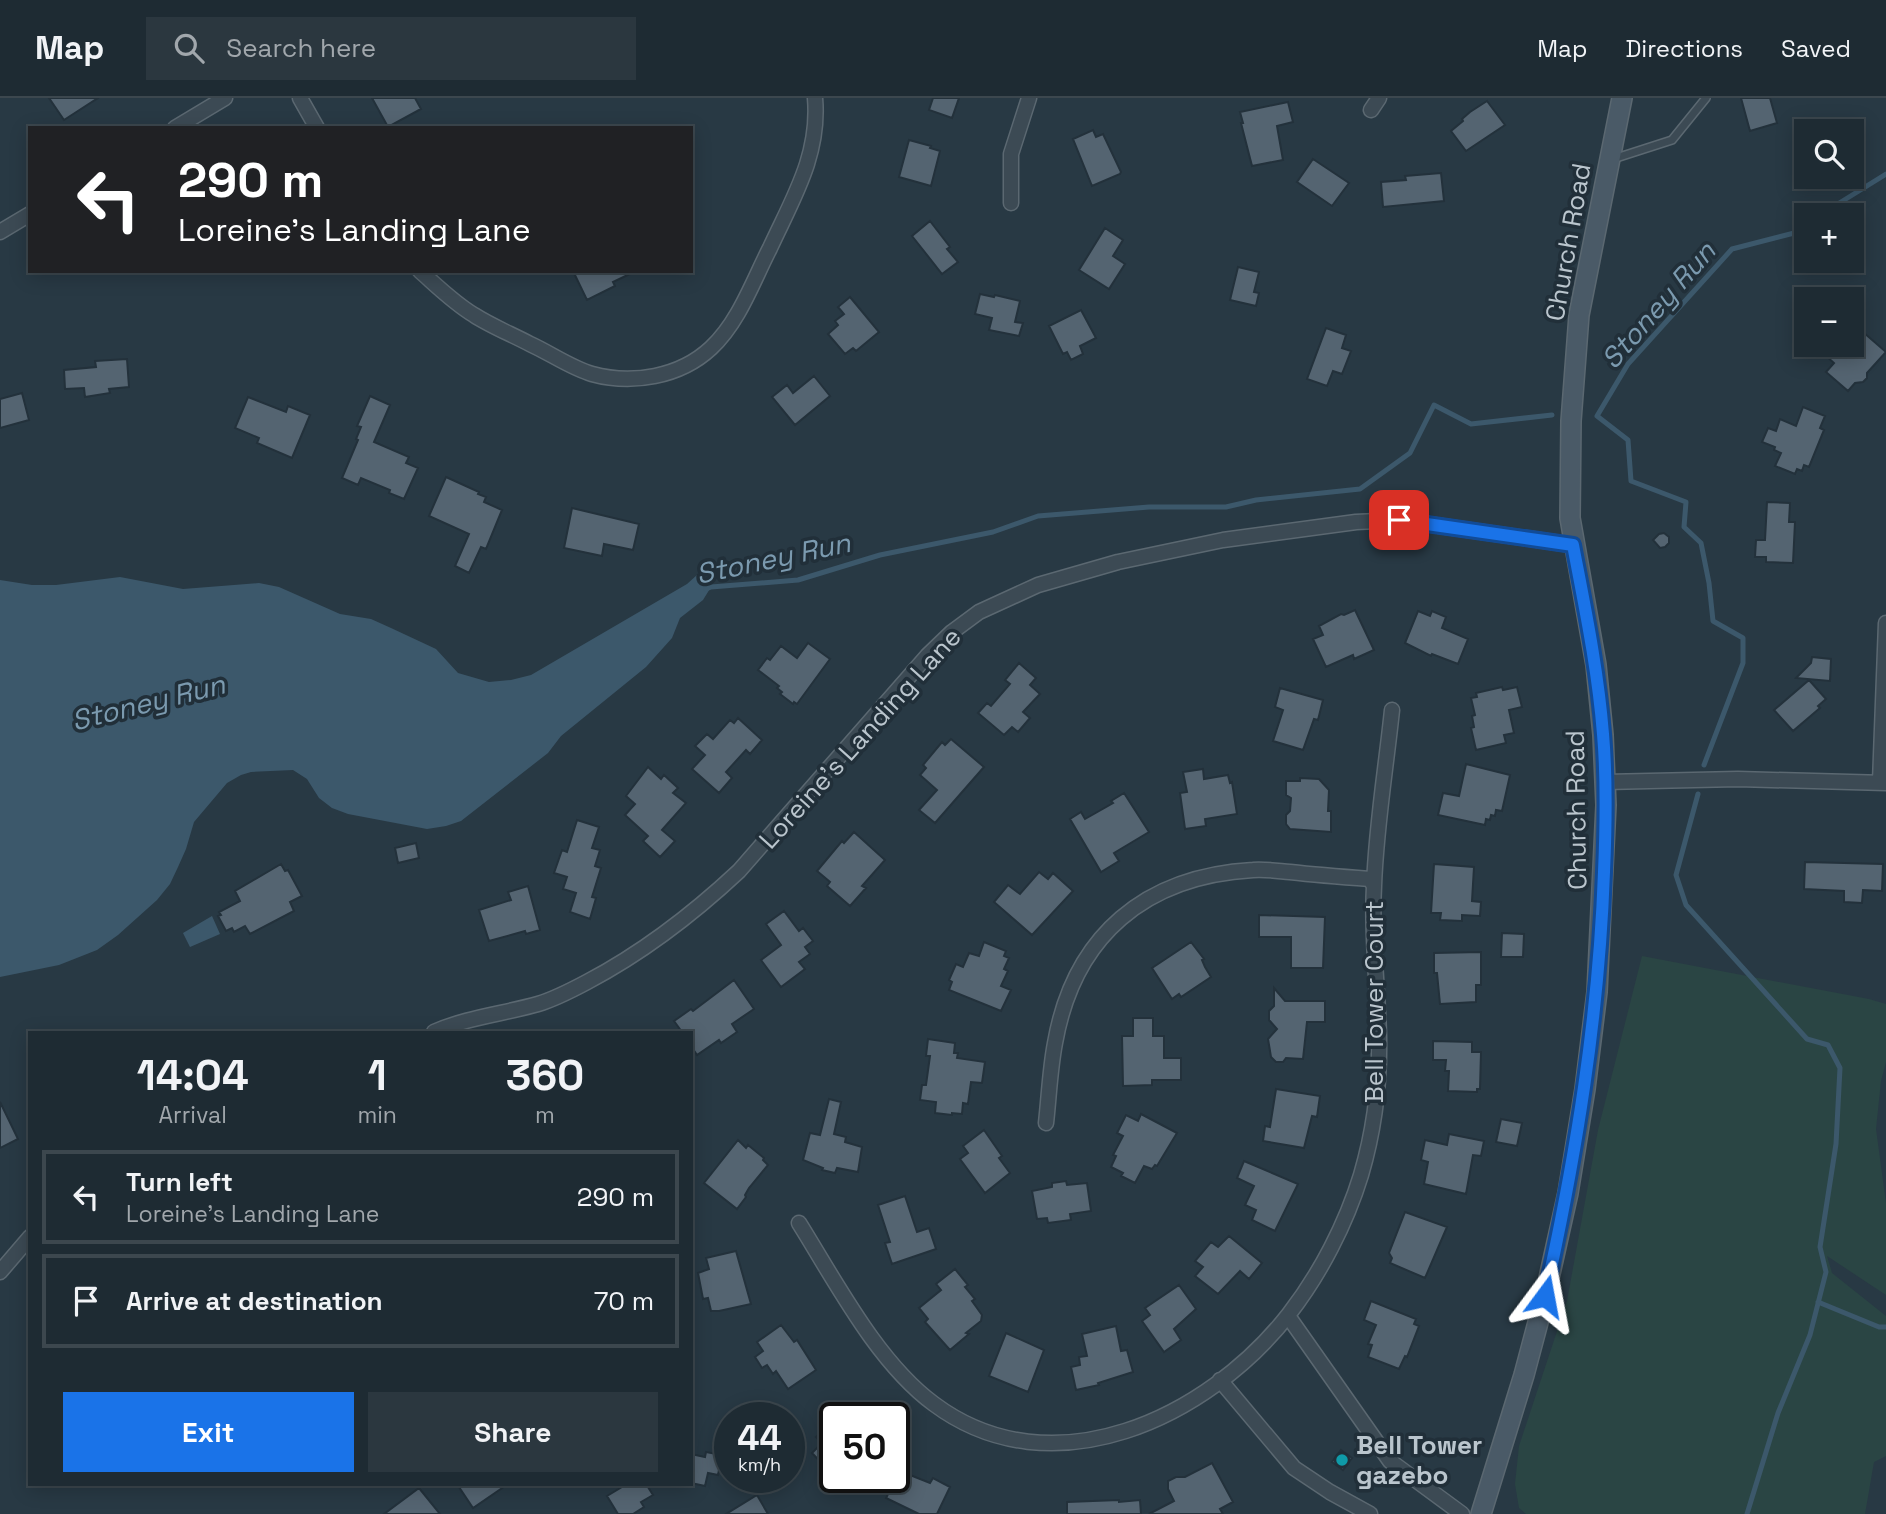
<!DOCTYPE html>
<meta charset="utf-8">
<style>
body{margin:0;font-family:"Space Grotesk",sans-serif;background:#2b373f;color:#f1f3f6;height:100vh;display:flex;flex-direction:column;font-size:26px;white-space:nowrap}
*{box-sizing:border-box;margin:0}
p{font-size:23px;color:#a1a7ac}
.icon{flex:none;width:38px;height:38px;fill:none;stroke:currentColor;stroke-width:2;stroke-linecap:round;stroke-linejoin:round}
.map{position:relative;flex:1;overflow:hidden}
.side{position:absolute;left:28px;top:933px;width:665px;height:455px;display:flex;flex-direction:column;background:#1e2b33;border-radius:0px;box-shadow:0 4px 18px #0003,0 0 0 2px #3c474e}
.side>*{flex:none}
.banner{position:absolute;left:28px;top:28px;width:665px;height:147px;border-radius:0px;box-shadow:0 4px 18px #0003,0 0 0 2px #3c474e;background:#202124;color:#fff;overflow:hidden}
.fabs{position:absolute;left:1794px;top:21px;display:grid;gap:14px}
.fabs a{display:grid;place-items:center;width:70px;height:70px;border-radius:0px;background:#1e2b33;box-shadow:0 4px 18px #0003,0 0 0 2px #3c474e;font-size:35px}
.speed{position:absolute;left:714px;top:1304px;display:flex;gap:14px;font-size:35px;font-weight:700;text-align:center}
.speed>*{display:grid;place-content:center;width:91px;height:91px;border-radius:50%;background:#1e2b33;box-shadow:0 4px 18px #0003,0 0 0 2px #3c474e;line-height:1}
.speed small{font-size:18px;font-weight:400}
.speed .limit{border:4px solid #111;border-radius:10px;background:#fff;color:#111}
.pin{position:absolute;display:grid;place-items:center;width:60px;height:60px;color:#fff;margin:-30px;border-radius:14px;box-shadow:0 4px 10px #0006}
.me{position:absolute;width:77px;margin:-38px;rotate:13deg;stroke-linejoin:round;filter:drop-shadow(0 0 5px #0008)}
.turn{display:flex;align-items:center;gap:24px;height:147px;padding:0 35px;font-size:32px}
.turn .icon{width:91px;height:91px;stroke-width:2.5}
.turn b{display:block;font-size:49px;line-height:60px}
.eta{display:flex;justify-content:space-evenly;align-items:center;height:119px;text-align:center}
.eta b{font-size:42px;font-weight:600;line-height:49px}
.action{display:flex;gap:14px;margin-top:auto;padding:14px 35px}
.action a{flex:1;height:80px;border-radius:0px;background:#1a73e8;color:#fff;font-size:28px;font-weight:600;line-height:80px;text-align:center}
.action a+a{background:#2b373f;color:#f1f3f6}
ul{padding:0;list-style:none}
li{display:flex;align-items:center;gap:21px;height:94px;margin:0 14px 10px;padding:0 21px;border:4px solid #3c474e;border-radius:0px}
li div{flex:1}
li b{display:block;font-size:26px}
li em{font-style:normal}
header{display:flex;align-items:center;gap:42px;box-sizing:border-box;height:98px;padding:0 35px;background:#1e2b33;border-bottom:2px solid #3c474e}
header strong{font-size:33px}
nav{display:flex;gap:38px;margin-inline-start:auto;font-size:24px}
.search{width:490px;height:63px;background:#2b373f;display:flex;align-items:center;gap:18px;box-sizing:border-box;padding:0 24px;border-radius:0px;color:#a1a7ac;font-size:26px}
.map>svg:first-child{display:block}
.green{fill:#2a4544}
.water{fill:#3c586b}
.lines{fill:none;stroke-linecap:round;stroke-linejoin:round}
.stream{stroke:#3c586b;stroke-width:5}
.building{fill:#546471;stroke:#23313b;stroke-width:2}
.service-casing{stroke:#5b6871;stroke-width:10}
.minor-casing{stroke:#5b6871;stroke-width:17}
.secondary-casing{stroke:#5b6871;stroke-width:22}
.service{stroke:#3c4a54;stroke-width:7}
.minor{stroke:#3c4a54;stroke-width:14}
.secondary{stroke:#4a5a67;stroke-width:19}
.route-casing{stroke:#114b97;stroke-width:18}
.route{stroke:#1a73e8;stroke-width:12}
.culture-dot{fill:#0f9aa8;stroke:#212f39;stroke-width:2.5}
.labels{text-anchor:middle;stroke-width:7;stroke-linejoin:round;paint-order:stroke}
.street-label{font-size:26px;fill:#bac5cd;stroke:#212f39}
.poi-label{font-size:26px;font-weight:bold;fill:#bac5cd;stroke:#212f39;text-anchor:start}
.water-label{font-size:28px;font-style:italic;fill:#7b9aaf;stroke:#212f39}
</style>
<header>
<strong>Map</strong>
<div class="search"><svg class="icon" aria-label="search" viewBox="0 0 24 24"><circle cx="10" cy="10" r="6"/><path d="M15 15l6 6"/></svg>Search here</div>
<nav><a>Map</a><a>Directions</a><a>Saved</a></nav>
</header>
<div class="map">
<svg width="1886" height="1416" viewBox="0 0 1886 1416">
<rect width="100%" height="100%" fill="#283944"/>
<path class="green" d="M1642,858L1869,901L1886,906V964L1881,983L1876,1031L1886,1105V1197L1827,1158L1832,1175L1886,1218V1358L1874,1364L1865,1416H1526L1519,1410L1515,1386L1519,1348L1567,1203L1598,1032Z"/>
<path class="water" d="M697,477L707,479L711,489L703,502L680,520L672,540L646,569L561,638L548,655L461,723L446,728L427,731L348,716L332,710L319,700L307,681L293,672L251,674L241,677L227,685L194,724L186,751L178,769L170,786L157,802L118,837L97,852L59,867L0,879V482L32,487H56L120,479L183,491L259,485L279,489L340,516L371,521L391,530L436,551L458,575L489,584L511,582L531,577L687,486Z
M212,818L220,836L190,849L183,835Z"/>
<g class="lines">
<path class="stream" d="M1820,117L1886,76
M706,491L711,489L798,482L880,457L993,434L1038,418L1149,409H1226L1256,402L1360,391L1410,355L1434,307L1471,326L1552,317
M1704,667L1743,565V540L1713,523L1709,485L1701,445L1684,429L1686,404L1631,383L1628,342L1597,318L1628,266L1732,151L1806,132
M1698,696L1676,777L1686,807L1807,941L1828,947L1840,970L1836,1046L1820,1149L1826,1174L1810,1237L1778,1315L1747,1416
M1818,1204L1879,1229H1886"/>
</g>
<path class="building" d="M49,0H98L64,22Z
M372,0H415L421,11L388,29Z
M933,0H959L952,20L929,12Z
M1741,0H1770L1777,25L1750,33Z
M1487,3L1505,27L1466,53L1451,33L1463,23L1462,21L1470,14Z
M1288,4L1293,24L1277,28L1283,62L1252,68L1241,25H1243L1240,14Z
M1093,32L1096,39L1103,36L1121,74L1120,76L1092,88L1073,41Z
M909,42L931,48L930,50L940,53L931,88L899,79Z
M1313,61L1349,85L1332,108L1297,84Z
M1441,75L1444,103L1383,109L1381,84L1406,82L1405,78Z
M930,123L950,149L947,151L958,164L942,176L912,138Z
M1105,130L1123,142L1113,158L1125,166L1109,191L1079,172Z
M1238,169L1259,174L1254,194L1259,195L1256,208L1230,202Z
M573,173H636L613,184L615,188L587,202Z
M980,196L994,199L995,197L1020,203L1015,224L1023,225L1019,238L989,232L992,220L975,216Z
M850,199L879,234L856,253L853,250L845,256L828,236L838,227L835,223L844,216L838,209Z
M1081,212L1096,240L1080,248L1083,256L1071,262L1067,254L1063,256L1049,228Z
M1326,230L1346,237L1342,250L1351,253L1342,276L1333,273L1327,288L1307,281Z
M1863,234L1886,254L1867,275V280L1863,284L1855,285L1848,293L1826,274L1834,265L1825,257L1835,247H1852Z
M127,261L129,289L109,291L110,295L85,299L84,290L65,291L64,272L96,269L95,263Z
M814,278L830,298L795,327L772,299L787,287L793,295Z
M22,295L29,322L0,330V301Z
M370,298L390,307L374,344L409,359L406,365L418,370L404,401L389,395L390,392L361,380L358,387L342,380L358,342L356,341L361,329L357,328Z
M248,299L286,314L288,308L310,317L292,360L257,345L259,340L235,330Z
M1803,309L1825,318L1820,330L1824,332L1809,369L1804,367L1802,373L1797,371L1795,376L1775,368L1781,355L1774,352L1775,349L1762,344L1768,330L1776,333L1780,321L1796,328Z
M446,379L479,394L478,396L486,399L484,404L502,412L486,451L481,449L469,475L455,468L469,436L429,418Z
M1767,404L1790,405L1789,424H1795L1793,465L1766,464V459H1755L1756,442H1765Z
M572,410L639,426L633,452L604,446L602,458L564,450Z
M1664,435L1669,439V445L1665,449L1660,450L1653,442L1659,436Z
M1355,512L1374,552L1354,561L1353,557L1326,569L1313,541L1323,537L1319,528L1341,516L1344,517Z
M1418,513L1430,518L1432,513L1446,519L1442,530L1468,541L1458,566L1432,556L1431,558L1405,545Z
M808,545L830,561L797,606L794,604L793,606L780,596L782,594L777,590L779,588L758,572L767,560L770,562L781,548L797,560Z
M1812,559L1831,561L1830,583L1796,580L1811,565Z
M1019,565L1036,580L1030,587L1040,596L1023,614L1030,620L1018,634L1012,629L1004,637L978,615L987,605L991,608L1010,586L1005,582Z
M1809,582L1826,601L1818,608L1820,610L1793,633L1774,612Z
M1502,589L1503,592L1517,589L1522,609L1509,612L1514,635L1504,637L1506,645L1476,652L1471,630L1474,629L1472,618L1475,617L1471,600L1477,599L1476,595Z
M1280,590L1323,602L1318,622L1314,621L1303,652L1273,643L1283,612L1275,609Z
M738,620L762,642L750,656L746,652L726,674L732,680L719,695L692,671L705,657L695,648L707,636L713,641L730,622L734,625Z
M951,641L984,669L935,725L919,712L937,692L920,677L926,670L923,667L942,644L945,647Z
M1466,666L1510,677L1502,713L1496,712L1495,718L1491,717L1490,722L1486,721L1485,727L1438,717L1443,695L1459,698Z
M648,669L661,681L664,677L678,690L673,695L686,705L662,732L675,743L660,759L643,743L648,738L625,717L635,706L626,698Z
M1203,671L1204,681L1228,677L1230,685L1232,684L1237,716L1205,721L1206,728L1185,731L1180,695L1187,694L1183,674Z
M1300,680L1319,681L1329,692L1328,713H1331V734L1290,731L1286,726V717L1290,713L1291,700L1286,697V683H1300Z
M1124,695L1149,734L1114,755L1119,763L1101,774L1070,721L1081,714L1085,721L1113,705L1111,703Z
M577,722L599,729L592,750L600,752L595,768L601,770L592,799L596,800L590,821L570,814L576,795L563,791L567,779L554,775L562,752L567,754Z
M854,734L885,762L862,788L866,790L850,808L827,788L830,784L817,773L842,743L844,745Z
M416,745L419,760L398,765L395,750Z
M1805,764L1883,766L1882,793L1863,792L1862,805L1844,804V793L1804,791Z
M281,766L285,773L288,772L302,798L290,804L294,813L250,836L245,828L234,834L232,830L226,833L218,818L221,817L219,814L240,803L235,793Z
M1434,766L1474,769L1472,803L1481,804L1480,818L1462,817V823L1440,822L1441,815H1431Z
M1039,774L1048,781L1053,775L1073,793L1032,837L994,804L1008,787L1020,796Z
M528,788L540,832L526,836L525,833L489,843L479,812L511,802L508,794Z
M784,813L799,833L803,830L813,843L805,849L810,856L799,864L805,871L781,889L761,862L781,847L766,826Z
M1259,817L1325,819L1323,870H1291V839H1259Z
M1502,835L1524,836L1523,859H1501Z
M984,844L1006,853L1004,858L1009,860L1004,871L1008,873L1001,888L1011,892L1001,913L949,892L952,884L949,882L956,866L963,869L969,855L979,858Z
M1191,844L1204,861L1202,862L1205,869L1211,879L1181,899L1179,896L1172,901L1152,870Z
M1481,854V887H1476V904L1440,906L1437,875H1434V855Z
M734,882L754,911L732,926L737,934L721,945L719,942L697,957L691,948V934H682L674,923L691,911L693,913Z
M1274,890L1285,903H1325V924H1307L1303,961L1286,960L1283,964H1276L1271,959L1268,941L1277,931L1269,922V913L1274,908Z
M1133,920H1153V938H1164V960H1181V982H1152V987L1123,988L1122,938H1133Z
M928,941L955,945L954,955H958L957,960L985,964L982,985L971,984L968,1006L963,1005L962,1016L952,1015V1017L935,1015L936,1004L920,1002L922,987H926L930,958H926Z
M1433,943L1472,944V954H1481L1480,991H1477V994L1448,993L1449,973H1445L1446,962H1433Z
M1276,991L1320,998L1317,1019L1312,1018L1304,1050L1263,1043L1265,1028L1270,1029Z
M829,1001L841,1004L834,1036L846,1039L845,1044L862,1049L858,1074L837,1070L835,1075L822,1072L823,1070L803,1062L810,1035L820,1037Z
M0,1004L18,1041L0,1050Z
M1141,1016L1177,1035L1157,1068L1155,1067L1152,1071L1144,1068L1135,1085L1121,1078L1123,1075L1111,1069L1116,1058L1113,1057L1123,1038L1117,1035L1126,1017L1138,1023Z
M1501,1021L1522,1025L1517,1048L1496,1044Z
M984,1032L1002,1058L999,1060L1010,1075L985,1095L960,1061L968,1055L963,1048Z
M1449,1036L1484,1043L1481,1058L1473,1057L1466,1096L1424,1086L1428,1064L1421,1062L1425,1042L1447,1047Z
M738,1042L746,1050L748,1047L764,1060L763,1062L768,1067L749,1090L745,1097L746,1099L737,1111L704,1085Z
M1244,1063L1298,1086L1275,1133L1252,1122L1256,1112L1245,1107L1254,1088L1237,1080Z
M1066,1083L1067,1087L1087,1085L1091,1113L1070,1116L1071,1122L1048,1125L1047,1120L1037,1121L1032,1093L1052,1089V1085Z
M905,1098L917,1134L929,1130L936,1151L892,1166L885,1145L890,1144L878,1107Z
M1405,1114L1447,1129L1425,1180L1390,1165L1392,1160L1389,1155Z
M1229,1138L1262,1165L1249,1181L1240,1173L1218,1196L1195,1178L1203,1169L1195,1163L1211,1144L1218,1149Z
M736,1153L751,1206L719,1213H711L708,1200L703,1201L698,1175L709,1171L706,1160Z
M955,1171L968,1187L965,1189L975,1201L972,1203L982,1217L981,1223L966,1235L969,1236L950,1252L925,1224L928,1221L919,1210L941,1192L936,1186Z
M1179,1187L1196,1211L1174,1231L1181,1242L1164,1254L1142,1223L1150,1217L1145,1210Z
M1371,1203L1416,1221L1414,1226L1419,1228L1407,1259L1405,1258L1399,1271L1368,1259L1372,1247L1368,1246L1376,1227L1364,1222Z
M781,1227L794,1244L797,1242L816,1272L788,1291L776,1273L773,1276L767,1267L762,1270L755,1259L763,1253L757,1244Z
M1116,1228L1121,1253L1127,1252L1133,1274L1098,1285L1099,1287L1076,1292L1071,1269L1080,1267L1079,1259L1087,1258L1082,1236Z
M1006,1235L1044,1252L1028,1294L989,1278Z
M835,1321V1379L812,1355L822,1345L816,1339Z
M1341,1352L1352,1360L1343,1372L1332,1364Z
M706,1354L722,1357L718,1377L708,1375L705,1388L691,1385V1356L705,1359Z
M1212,1365L1233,1404L1220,1411L1223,1416H1149L1174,1403L1168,1391V1383L1176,1379H1185Z
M900,1373L930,1385L933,1380L950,1389L937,1416H919L886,1400Z
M457,1386H508L473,1410Z
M627,1386H646L653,1397L641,1404L644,1409L633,1416H618L607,1398Z
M419,1390L440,1416H384Z
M757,1397L768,1416H726Z
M1119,1402V1404L1140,1402L1141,1416H1067V1404Z"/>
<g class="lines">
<g class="service-casing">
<path id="service" d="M1613,61L1672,42L1706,0"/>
</g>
<g class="minor-casing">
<path id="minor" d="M300,0L317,30
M1371,12L1379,0
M175,30L225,0
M1011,105V56L1029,0
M0,134L30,116
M420,173C437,188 454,205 474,217C491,228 511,236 530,246C550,255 571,270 592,276C632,287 680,279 711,250C739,224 753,183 770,150C793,100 820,57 815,0
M1605,684L1738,681L1886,685
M1880,684L1886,525
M434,934C468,919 503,916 538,906C555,901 572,892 587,884C644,854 693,816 739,773L927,558L952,534L979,514L1038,487L1118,464L1223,442L1356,424L1399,422L1573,447
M1046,1025C1049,998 1050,971 1055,945C1074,837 1146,778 1253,772C1265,771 1278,773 1290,774C1317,777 1343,779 1370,781L1374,788
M799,1125C836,1184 877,1264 934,1306C1052,1394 1208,1320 1289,1216C1320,1176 1346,1126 1361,1077C1374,1033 1380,985 1379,939C1378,889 1371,838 1374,788C1376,729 1386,670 1392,612
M0,1174L30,1139
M1288,1218L1390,1363L1462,1416
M1220,1282L1294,1370L1330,1394L1370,1416"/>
</g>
<g class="secondary-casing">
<path id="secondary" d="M1481,1416L1524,1277L1545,1198L1568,1095L1585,991L1597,894L1606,707L1603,637L1596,567L1570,420L1571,323L1579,217L1622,0"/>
</g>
<use href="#service" class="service"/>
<use href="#minor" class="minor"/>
<use href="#secondary" class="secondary"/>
</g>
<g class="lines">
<g class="route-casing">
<path id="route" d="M1399,422L1573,447C1585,510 1598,572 1603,636C1607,682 1606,728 1604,774C1599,918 1576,1058 1545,1198"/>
</g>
<use href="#route" class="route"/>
</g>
<circle class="culture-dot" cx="1342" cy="1362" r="7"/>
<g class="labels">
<g class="street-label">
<text transform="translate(1568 144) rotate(-80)" y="9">Church Road</text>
<text transform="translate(860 640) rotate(-48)" y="9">Loreine's Landing Lane</text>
<text transform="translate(1576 712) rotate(-91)" y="9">Church Road</text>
<text transform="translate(1374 904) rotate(-90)" y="9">Bell Tower Court</text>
</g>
<g class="poi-label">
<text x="1356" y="1356">Bell Tower<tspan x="1356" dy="30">gazebo</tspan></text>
</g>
<g class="water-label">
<text transform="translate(1658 207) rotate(-49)" y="10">Stoney Run</text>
<text transform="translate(773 460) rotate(-12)" y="10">Stoney Run</text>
<text transform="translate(148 604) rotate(-14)" y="10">Stoney Run</text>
</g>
</g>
</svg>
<div class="fabs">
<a><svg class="icon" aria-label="search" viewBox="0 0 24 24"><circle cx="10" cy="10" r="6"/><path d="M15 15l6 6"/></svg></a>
<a>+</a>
<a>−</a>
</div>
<div class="speed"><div>44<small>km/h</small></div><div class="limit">50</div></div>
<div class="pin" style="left:1399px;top:422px;background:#d93025"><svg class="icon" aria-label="arrive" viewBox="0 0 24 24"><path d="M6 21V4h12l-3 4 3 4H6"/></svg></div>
<svg class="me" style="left:1545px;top:1198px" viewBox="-20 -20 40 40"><path d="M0-17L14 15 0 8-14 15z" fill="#1a73e8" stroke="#fff" stroke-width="4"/></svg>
<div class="banner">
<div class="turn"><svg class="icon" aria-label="left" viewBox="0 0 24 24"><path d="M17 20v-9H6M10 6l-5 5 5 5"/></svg><div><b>290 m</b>Loreine's Landing Lane</div></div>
</div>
<section class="side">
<div class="eta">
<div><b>14:04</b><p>Arrival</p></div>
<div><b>1</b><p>min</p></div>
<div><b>360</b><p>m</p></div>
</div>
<ul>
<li><svg class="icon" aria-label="left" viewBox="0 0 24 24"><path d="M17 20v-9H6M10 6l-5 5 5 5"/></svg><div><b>Turn left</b><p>Loreine's Landing Lane</p></div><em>290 m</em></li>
<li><svg class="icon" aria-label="arrive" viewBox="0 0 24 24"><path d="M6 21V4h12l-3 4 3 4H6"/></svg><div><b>Arrive at destination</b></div><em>70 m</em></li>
</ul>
<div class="action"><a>Exit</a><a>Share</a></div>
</section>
</div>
